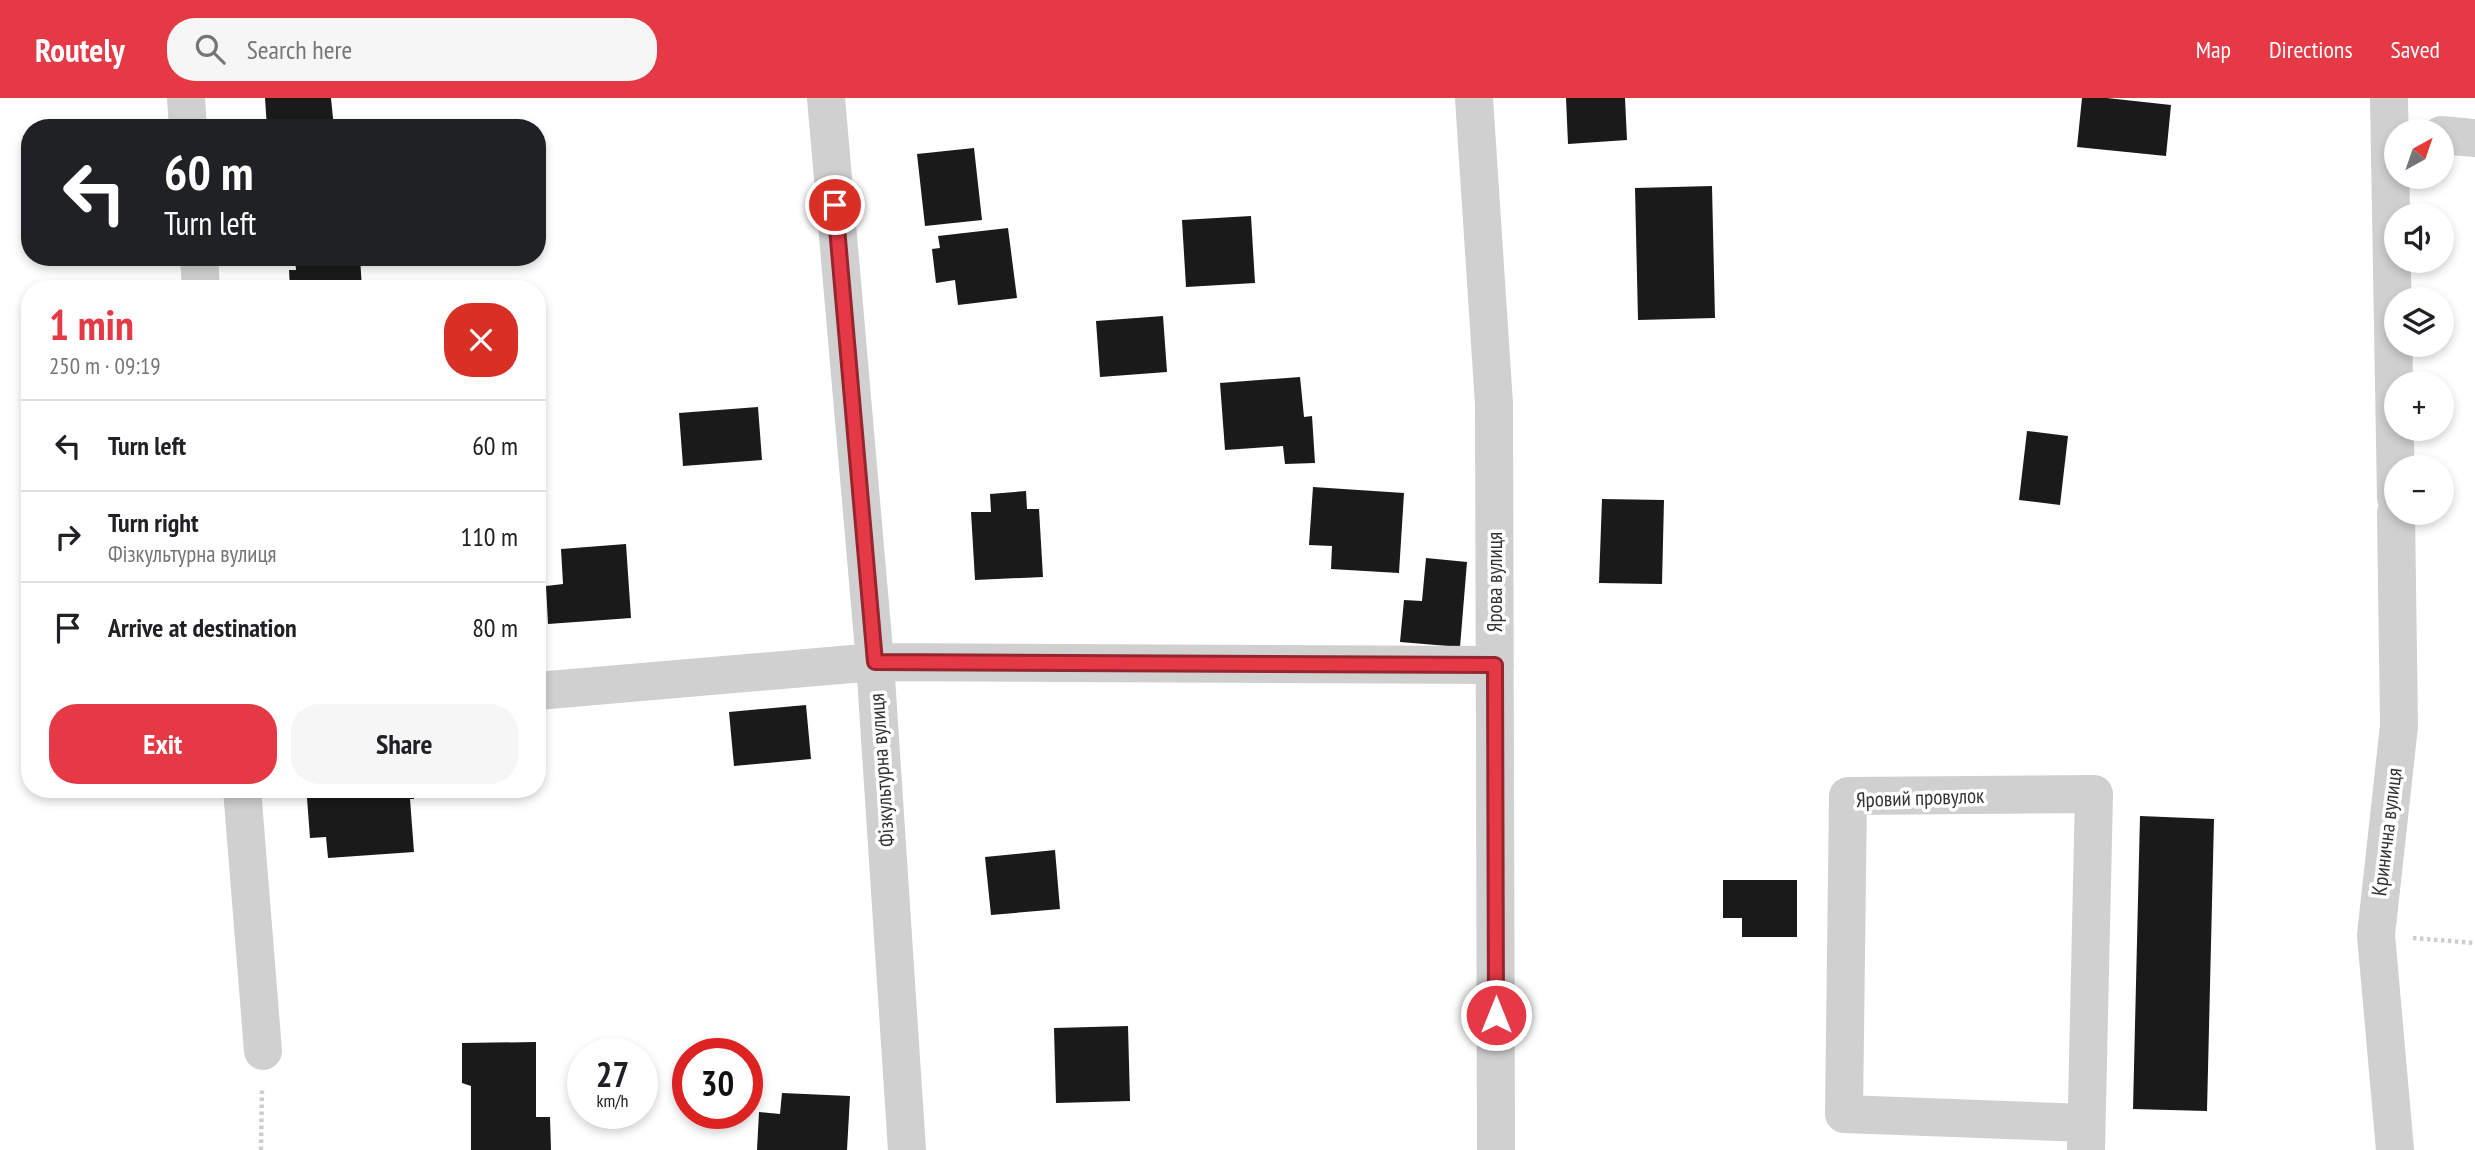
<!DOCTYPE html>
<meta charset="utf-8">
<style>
body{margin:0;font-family:"PT Sans Narrow",sans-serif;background:#f6f6f6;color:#202124;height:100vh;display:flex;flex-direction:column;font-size:26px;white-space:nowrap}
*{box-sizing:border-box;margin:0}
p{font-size:23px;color:#757577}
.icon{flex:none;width:38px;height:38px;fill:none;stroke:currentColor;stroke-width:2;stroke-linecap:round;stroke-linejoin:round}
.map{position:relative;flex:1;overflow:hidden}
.details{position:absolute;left:21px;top:182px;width:525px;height:518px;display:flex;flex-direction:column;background:#fff;border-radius:28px;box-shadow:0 4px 10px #0003}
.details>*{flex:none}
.top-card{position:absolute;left:21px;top:21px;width:525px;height:147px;border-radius:28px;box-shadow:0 4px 10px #0003;background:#202124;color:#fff;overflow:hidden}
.needle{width:46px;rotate:40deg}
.controls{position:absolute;left:2384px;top:21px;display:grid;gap:14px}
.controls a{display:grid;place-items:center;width:70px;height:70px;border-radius:50%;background:#fff;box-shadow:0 4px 10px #0003;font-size:35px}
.speed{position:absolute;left:567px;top:940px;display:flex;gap:14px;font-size:35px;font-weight:700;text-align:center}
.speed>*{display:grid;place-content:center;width:91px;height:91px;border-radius:50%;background:#fff;box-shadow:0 4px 10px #0003;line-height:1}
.speed small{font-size:18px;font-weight:400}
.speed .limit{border:10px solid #d22;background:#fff;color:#111}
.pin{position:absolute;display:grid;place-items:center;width:60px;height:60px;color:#fff;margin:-30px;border:4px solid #fff;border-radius:50%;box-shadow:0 2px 7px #0007}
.me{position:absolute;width:77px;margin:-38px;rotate:0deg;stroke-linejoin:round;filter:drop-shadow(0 0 5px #0008)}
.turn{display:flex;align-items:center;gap:24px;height:147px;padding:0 28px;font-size:32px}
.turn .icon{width:91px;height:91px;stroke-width:2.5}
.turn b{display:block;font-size:49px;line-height:60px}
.round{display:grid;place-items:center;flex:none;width:74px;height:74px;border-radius:28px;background:#f6f6f6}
.head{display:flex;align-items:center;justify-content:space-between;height:119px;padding:0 28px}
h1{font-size:42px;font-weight:700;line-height:52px;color:#e63946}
.cta{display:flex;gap:14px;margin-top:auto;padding:14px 28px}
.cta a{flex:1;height:80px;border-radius:28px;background:#e63946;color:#fff;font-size:28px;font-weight:700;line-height:80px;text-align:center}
.cta a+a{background:#f6f6f6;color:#202124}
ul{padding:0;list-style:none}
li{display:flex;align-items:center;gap:21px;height:91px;padding:0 28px;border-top:2px solid #e0e0e0}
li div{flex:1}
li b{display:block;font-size:26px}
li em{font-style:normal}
header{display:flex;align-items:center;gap:42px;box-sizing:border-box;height:98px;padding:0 35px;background:#e63946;color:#fff}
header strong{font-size:33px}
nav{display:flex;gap:38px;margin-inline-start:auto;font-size:24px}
.search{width:490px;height:63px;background:#f6f6f6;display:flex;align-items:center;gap:18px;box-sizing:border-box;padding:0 24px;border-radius:28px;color:#757577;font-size:26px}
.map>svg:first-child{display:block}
.building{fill:#1a1a1a}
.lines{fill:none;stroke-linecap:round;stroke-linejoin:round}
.path{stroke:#cdcdcd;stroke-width:4.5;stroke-dasharray:3.5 3.5;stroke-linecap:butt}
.minor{stroke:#d0d0d0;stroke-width:38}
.route-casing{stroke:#96252e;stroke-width:18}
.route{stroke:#e63946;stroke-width:12}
.labels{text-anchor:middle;stroke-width:7;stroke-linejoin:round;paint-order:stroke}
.street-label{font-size:21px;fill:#333;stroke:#fff}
</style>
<header>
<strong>Routely</strong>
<div class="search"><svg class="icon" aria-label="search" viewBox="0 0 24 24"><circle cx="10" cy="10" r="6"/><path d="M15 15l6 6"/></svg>Search here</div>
<nav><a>Map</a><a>Directions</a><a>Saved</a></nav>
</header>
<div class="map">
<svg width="2475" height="1052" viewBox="0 0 2475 1052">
<rect width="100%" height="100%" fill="#fff"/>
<path class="building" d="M265,0H331L334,30H267Z
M1566,0H1625L1627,42L1568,46Z
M2082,0H2107L2171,7L2166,58L2077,49Z
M974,50L982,122L925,128L917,56Z
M1712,88L1715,220L1638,222L1635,90Z
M1251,118L1255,185L1186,189L1182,122Z
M1008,130L1017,200L958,207L955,182L936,185L932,151L940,150L938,138Z
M295,159H360L362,191H290L289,172H296Z
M1163,218L1167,274L1100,279L1096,223Z
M1300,279L1304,319L1312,318L1315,365L1285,366L1283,348L1225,352L1220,285Z
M758,309L762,362L683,368L679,315Z
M2027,333L2068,338L2060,407L2019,402Z
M1313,389L1404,395L1399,475L1331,471L1332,448L1309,447Z
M1026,393L1027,411H1039L1043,479L975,482L971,414H991L990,396Z
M1602,401L1664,402L1662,486L1599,485Z
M626,446L631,520L548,526L546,488L563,486L561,451Z
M1426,460L1467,464L1460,549L1400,544L1404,502L1422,503Z
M806,607L811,661L734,668L729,614Z
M318,691H413L414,701H410L414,754L328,760L326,739L310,740L307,700L319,699Z
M2140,718L2214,721L2207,1013L2133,1011Z
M1055,752L1060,811L991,817L985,759Z
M1723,782H1797V839H1742V820H1723Z
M1128,928L1130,1003L1056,1005L1054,930Z
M536,944V1019H550L551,1052H471V988L462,985V945Z
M782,995L850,998L847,1052H757L759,1014L780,1016Z"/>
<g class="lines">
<path class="path" d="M2413,840L2475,845
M261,1052L262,989"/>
<path class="minor" d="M186,0L188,30
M826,0L875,564L907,1052
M1474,0L1494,306L1496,1052
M2389,0L2396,400
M2441,37L2475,40
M199,159L201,191
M537,593L875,564L1495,567
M242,691L263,953
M2086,1052L2094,696L1848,698L1844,1016L2086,1025
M2395,1052L2376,837L2399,628L2396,415"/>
</g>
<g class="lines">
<g class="route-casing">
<path id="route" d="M835,107L875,564L1495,567L1496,917"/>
</g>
<use href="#route" class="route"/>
</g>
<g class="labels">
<g class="street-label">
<text transform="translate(1495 484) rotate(-90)" y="7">Ярова вулиця</text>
<text transform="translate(882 672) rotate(-94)" y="7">Фізкультурна вулиця</text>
<text transform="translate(1920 700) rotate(-2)" y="7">Яровий провулок</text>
<text transform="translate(2387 734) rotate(-83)" y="7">Кринична вулиця</text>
</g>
</g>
</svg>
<div class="controls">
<a><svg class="needle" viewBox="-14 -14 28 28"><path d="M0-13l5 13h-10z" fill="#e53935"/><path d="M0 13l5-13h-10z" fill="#757577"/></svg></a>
<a><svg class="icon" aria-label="sound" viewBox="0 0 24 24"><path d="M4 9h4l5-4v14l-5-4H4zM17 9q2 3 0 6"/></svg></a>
<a><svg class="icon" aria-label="layers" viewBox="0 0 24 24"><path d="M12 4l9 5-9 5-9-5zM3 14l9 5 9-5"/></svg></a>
<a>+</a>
<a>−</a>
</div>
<div class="speed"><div>27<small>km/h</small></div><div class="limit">30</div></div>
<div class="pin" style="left:835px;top:107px;background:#d93025"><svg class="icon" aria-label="arrive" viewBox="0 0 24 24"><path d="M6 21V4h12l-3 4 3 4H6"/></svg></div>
<svg class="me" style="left:1496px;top:917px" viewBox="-20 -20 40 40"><circle r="17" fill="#e63946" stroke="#fff" stroke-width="3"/><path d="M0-11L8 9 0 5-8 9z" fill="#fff"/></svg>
<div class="top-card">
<div class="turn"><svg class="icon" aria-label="left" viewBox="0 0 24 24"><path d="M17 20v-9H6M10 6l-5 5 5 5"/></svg><div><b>60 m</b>Turn left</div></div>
</div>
<section class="details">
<div class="head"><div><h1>1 min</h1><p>250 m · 09:19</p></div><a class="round" style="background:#d93025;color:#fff"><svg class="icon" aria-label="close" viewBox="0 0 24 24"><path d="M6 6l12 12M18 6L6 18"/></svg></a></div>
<ul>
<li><svg class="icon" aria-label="left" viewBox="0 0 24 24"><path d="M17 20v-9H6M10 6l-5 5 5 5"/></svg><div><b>Turn left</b></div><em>60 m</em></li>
<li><svg class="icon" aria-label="right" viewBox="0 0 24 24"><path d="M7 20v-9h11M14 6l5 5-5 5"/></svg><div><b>Turn right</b><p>Фізкультурна вулиця</p></div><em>110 m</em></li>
<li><svg class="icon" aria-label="arrive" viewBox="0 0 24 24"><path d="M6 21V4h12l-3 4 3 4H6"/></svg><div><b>Arrive at destination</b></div><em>80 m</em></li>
</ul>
<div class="cta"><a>Exit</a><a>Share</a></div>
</section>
</div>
